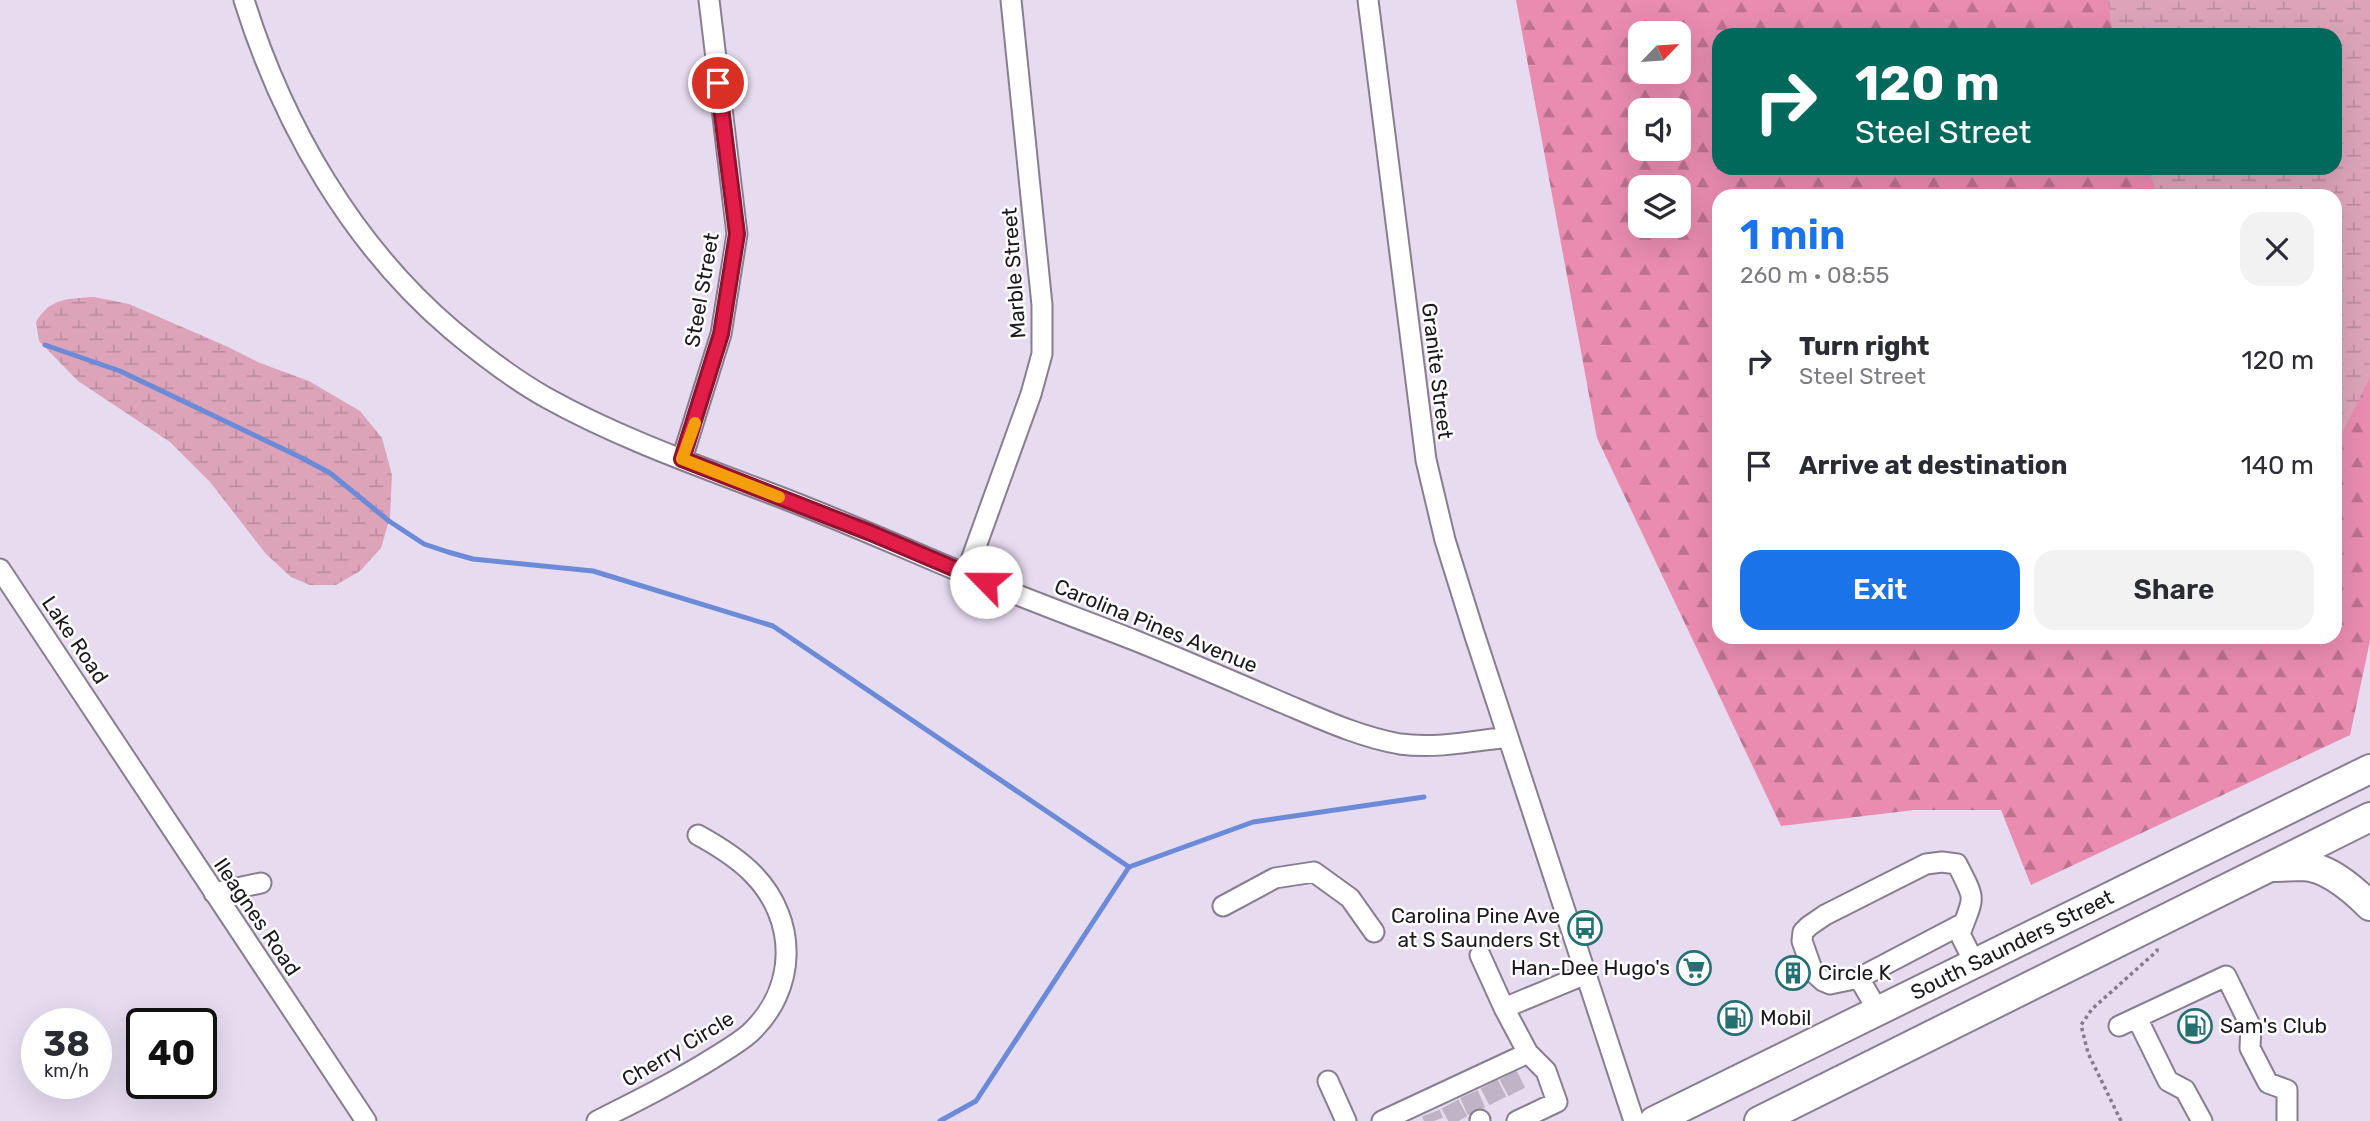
<!DOCTYPE html>
<meta charset="utf-8">
<style>
body{margin:0;font-family:Rubik,sans-serif;background:#f2f2f3;color:#2b2b33;height:100vh;display:flex;flex-direction:column;font-size:26px;white-space:nowrap}
*{box-sizing:border-box;margin:0}
p{font-size:23px;color:#7c7c81}
.icon{flex:none;width:38px;height:38px;fill:none;stroke:currentColor;stroke-width:2;stroke-linecap:round;stroke-linejoin:round}
.map{position:relative;flex:1;overflow:hidden}
.drawer{position:absolute;left:1712px;top:189px;width:630px;height:455px;display:flex;flex-direction:column;background:#fff;border-radius:21px;box-shadow:0 7px 28px #0002}
.drawer>*{flex:none}
.hud{position:absolute;left:1712px;top:28px;width:630px;height:147px;border-radius:21px;box-shadow:0 7px 28px #0002;background:#00695c;color:#fff;overflow:hidden}
.needle{width:46px;rotate:65deg}
.tools{position:absolute;left:1628px;top:21px;display:grid;gap:14px}
.tools a{display:grid;place-items:center;width:63px;height:63px;border-radius:14px;background:#fff;box-shadow:0 7px 28px #0002;font-size:35px}
.speed{position:absolute;left:21px;top:1008px;display:flex;gap:14px;font-size:35px;font-weight:700;text-align:center}
.speed>*{display:grid;place-content:center;width:91px;height:91px;border-radius:50%;background:#fff;box-shadow:0 7px 28px #0002;line-height:1}
.speed small{font-size:18px;font-weight:400}
.speed .limit{border:4px solid #111;border-radius:10px;background:#fff;color:#111}
.pin{position:absolute;display:grid;place-items:center;width:60px;height:60px;color:#fff;margin:-30px;border:4px solid #fff;border-radius:50%;box-shadow:0 2px 7px #0007}
.me{position:absolute;width:77px;margin:-38px;rotate:293deg;stroke-linejoin:round;filter:drop-shadow(0 0 5px #0008)}
.turn{display:flex;align-items:center;gap:24px;height:147px;padding:0 28px;font-size:32px}
.turn .icon{width:91px;height:91px;stroke-width:2.5}
.turn b{display:block;font-size:49px;line-height:60px}
.round{display:grid;place-items:center;flex:none;width:74px;height:74px;border-radius:21px;background:#f2f2f3}
.head{display:flex;align-items:center;justify-content:space-between;height:119px;padding:0 28px}
h1{font-size:42px;font-weight:600;line-height:52px;color:#1a73e8}
.primary-button{display:flex;gap:14px;margin-top:auto;padding:14px 28px}
.primary-button a{flex:1;height:80px;border-radius:21px;background:#1a73e8;color:#fff;font-size:28px;font-weight:600;line-height:80px;text-align:center}
.primary-button a+a{background:#f2f2f3;color:#2b2b33}
ul{padding:0;list-style:none}
li{display:flex;align-items:center;gap:21px;height:105px;padding:0 28px}
li div{flex:1}
li b{display:block;font-size:26px}
li em{font-style:normal}
.map>svg:first-child{display:block}
.forest{fill:url(#forest-firs);fill-rule:evenodd}
.wetland{fill:url(#wetland-marsh)}
.lines{fill:none;stroke-linecap:round;stroke-linejoin:round}
.stream{stroke:#6b8ad7;stroke-width:5}
.minor-tunnel{stroke:#beb4c5;stroke-width:19;stroke-dasharray:19 10;stroke-linecap:butt}
.minor-casing{stroke:#887e90;stroke-width:23}
.highway-casing{stroke:#887e90;stroke-width:32}
.path{stroke:#837b89;stroke-width:3.5;stroke-dasharray:3.5 3.5;stroke-linecap:butt}
.minor{stroke:#fff;stroke-width:19}
.highway{stroke:#fff;stroke-width:28}
.route-casing{stroke:#92132f;stroke-width:18}
.route{stroke:#e11d48;stroke-width:12}
.slow{stroke:#f59e0b;stroke-width:12}
.labels{text-anchor:middle;stroke-width:5;stroke-linejoin:round;paint-order:stroke}
.street-label{font-size:21px;fill:#1c181f;stroke:#fff}
.poi-label{font-size:21px;fill:#1c181f;stroke:#fff;text-anchor:start}
</style>
<div class="map">
<svg width="2370" height="1121" viewBox="0 0 2370 1121">
<defs>
<pattern id="forest-firs" width="22" height="20" patternUnits="userSpaceOnUse" patternTransform="scale(1.75)"><rect width="22" height="20" fill="#e98cb0"/><path d="M5 1l3.5 6h-7zM16 11l3.5 6h-7z" fill="#bc718f"/></pattern>
<pattern id="wetland-marsh" width="20" height="14" patternUnits="userSpaceOnUse" patternTransform="scale(1.75)"><rect width="20" height="14" fill="#dda4b9"/><path d="M1 5h8M5 5V1M11 12h8M15 12V8" fill="none" stroke="#bd8c9f"/></pattern>
</defs>
<rect width="100%" height="100%" fill="#e6dbef"/>
<path class="forest" d="M1516,0H2370V641L2350,735L2031,885L2001,810H1914L1781,826L1597,438ZM1640,33H1678V72H1640ZM1718,35H2334V168H1718ZM1640,110H1678V149H1640ZM1640,187H1678V226H1640ZM1718,196H2334V637H1718Z"/>
<path class="wetland" d="M2108,0H2370V378L2335,447L2334,196H2158L2148,168H2334V35H2113Z
M94,297L129,304L226,346L260,363L309,381L360,411L382,438L392,475L390,517L381,548L360,571L336,585H310L291,577L266,554L210,482L170,442L78,381L39,341L36,322C51,297 68,299 94,297Z"/>
<g class="lines">
<path class="stream" d="M45,345L120,371L302,458L330,473L389,521L424,544L448,552L473,559L593,571L773,626L1129,867
M940,1121L976,1101L1129,867L1253,822L1424,797"/>
<path class="minor-tunnel" d="M1508,1075L1521,1100
M1489,1084L1502,1109
M1469,1094L1480,1120
M1450,1104L1459,1121
M1431,1113L1434,1121"/>
<g class="minor-casing">
<path id="minor" d="M244,0C283,125 352,245 452,330C482,355 513,379 547,398C628,443 717,472 803,506C859,528 913,552 968,575C1023,598 1078,618 1134,640C1184,660 1234,682 1283,703C1321,719 1360,737 1400,744C1436,749 1474,741 1508,737
M1368,0L1426,460L1445,540L1474,633L1634,1121
M682,459L721,334L737,234L709,0
M0,569L366,1121
M966,574L1031,394L1042,354V305L1011,0
M214,893L261,883
M1223,906L1275,878L1314,872L1350,898L1374,932
M1964,923L1859,978L1830,984L1823,981L1813,972L1802,941L1803,932L1809,926L1825,915L1926,864L1942,862L1957,864C1977,903 1974,895 1960,934L1975,964
M1480,955L1504,1008
M1859,978L1878,1011
M2137,1018L2168,1081L2185,1090L2202,1121
M2119,1026L2226,976L2251,1027L2250,1048L2268,1083L2287,1090V1121
M1328,1081L1346,1121
M1480,1120V1121
M597,1121C637,1101 677,1081 715,1057C726,1050 740,1042 750,1033C797,989 798,921 754,875C738,858 718,846 698,835
M1382,1121L1528,1053L1504,1008L1586,974
M1517,1121L1557,1102L1546,1071L1528,1053"/>
</g>
<g class="highway-casing">
<g id="highway">
<path d="M2274,867C2283,867 2293,866 2303,866C2328,867 2353,889 2370,906"/>
<path id="s1" d="M1654,1121L2370,769"/>
<path d="M1759,1121L2370,817"/>
</g>
</g>
<path class="path" d="M2121,1121L2088,1053L2081,1025L2092,1009L2157,951V947"/>
<use href="#minor" class="minor"/>
<use href="#highway" class="highway"/>
</g>
<g class="lines">
<g class="route-casing">
<path id="route" d="M718,83L737,234L721,334L682,459L871,533L986,582"/>
</g>
<use href="#route" class="route"/>
<path class="slow" d="M695,423L682,459L779,497"/>
</g>
<defs>
<g id="bus-ring" transform="scale(1.75)"><circle r="9.5" fill="#fff" stroke="#257073" stroke-width="1.5"/><path d="M-5-6H5V4H4V6H2V4H-2V6H-4V4H-5ZM-3.5-4V0h7V-4ZM-3.5 1.2v1.5H-2V1.2ZM2 1.2v1.5H3.5V1.2Z" fill="#257073"/></g>
<g id="supermarket-ring" transform="scale(1.75)"><circle r="9.5" fill="#fff" stroke="#257073" stroke-width="1.5"/><path d="M-6-5.5h2.5l.6 2H6L4.5 2H-2.5L-4.4-4H-6ZM-1.5 3.2a1.3 1.3 0 1 0 .1 0ZM3 3.2a1.3 1.3 0 1 0 .1 0Z" fill="#257073"/></g>
<g id="building-ring" transform="scale(1.75)"><circle r="9.5" fill="#fff" stroke="#257073" stroke-width="1.5"/><path d="M-4-6H4V6H1V3H-1V6H-4ZM-2.5-4.3h1.7v1.8h-1.7ZM.8-4.3h1.7v1.8H.8ZM-2.5-1h1.7V.8h-1.7ZM.8-1h1.7V.8H.8Z" fill="#257073"/></g>
<g id="fuel-ring" transform="scale(1.75)"><circle r="9.5" fill="#fff" stroke="#257073" stroke-width="1.5"/><path d="M-5.5-6h7V0h2V4h1.3V-2.5L3-4.5l.8-.8L6-3V5H2.5V1h-1V6h-7ZM-4.2-4.7v3.2H.2V-4.7Z" fill="#257073"/></g>
</defs>
<g fill-rule="evenodd">
<use href="#bus-ring" x="1585" y="928"/>
<use href="#supermarket-ring" x="1694" y="968"/>
<use href="#building-ring" x="1793" y="973"/>
<use href="#fuel-ring" x="1735" y="1018"/>
<use href="#fuel-ring" x="2195" y="1026"/>
</g>
<g class="labels">
<g class="street-label">
<text transform="translate(1014 273) rotate(-94)" y="7">Marble Street</text>
<text transform="translate(702 290) rotate(-80)" y="7">Steel Street</text>
<text transform="translate(1437 371) rotate(83)" y="7">Granite Street</text>
<text transform="translate(1156 626) rotate(22)" y="7">Carolina Pines Avenue</text>
<text transform="translate(75 640) rotate(56)" y="7">Lake Road</text>
<text transform="translate(257 917) rotate(56)" y="7">Ileagnes Road</text>
<text dy="7" stroke="none"><textPath href="#s1" startOffset="399">South Saunders Street</textPath></text>
<text transform="translate(678 1049) rotate(-31)" y="7">Cherry Circle</text>
</g>
<g class="poi-label">
<text x="1560" y="923" text-anchor="end">Carolina Pine Ave<tspan x="1560" dy="24">at S Saunders St</tspan></text>
<text x="1670" y="975" text-anchor="end">Han-Dee Hugo's</text>
<text x="1818" y="980">Circle K</text>
<text x="1760" y="1025">Mobil</text>
<text x="2220" y="1033">Sam's Club</text>
</g>
</g>
</svg>
<div class="tools">
<a><svg class="needle" viewBox="-14 -14 28 28"><path d="M0-13l5 13h-10z" fill="#e53935"/><path d="M0 13l5-13h-10z" fill="#7c7c81"/></svg></a>
<a><svg class="icon" aria-label="sound" viewBox="0 0 24 24"><path d="M4 9h4l5-4v14l-5-4H4zM17 9q2 3 0 6"/></svg></a>
<a><svg class="icon" aria-label="layers" viewBox="0 0 24 24"><path d="M12 4l9 5-9 5-9-5zM3 14l9 5 9-5"/></svg></a>
</div>
<div class="speed"><div>38<small>km/h</small></div><div class="limit">40</div></div>
<div class="pin" style="left:718px;top:83px;background:#d93025"><svg class="icon" aria-label="arrive" viewBox="0 0 24 24"><path d="M6 21V4h12l-3 4 3 4H6"/></svg></div>
<svg class="me" style="left:986px;top:582px" viewBox="-20 -20 40 40"><circle r="19" fill="#fff"/><path d="M0-13L10 11 0 6-10 11z" fill="#e11d48"/></svg>
<div class="hud">
<div class="turn"><svg class="icon" aria-label="right" viewBox="0 0 24 24"><path d="M7 20v-9h11M14 6l5 5-5 5"/></svg><div><b>120 m</b>Steel Street</div></div>
</div>
<section class="drawer">
<div class="head"><div><h1>1 min</h1><p>260 m · 08:55</p></div><a class="round"><svg class="icon" aria-label="close" viewBox="0 0 24 24"><path d="M6 6l12 12M18 6L6 18"/></svg></a></div>
<ul>
<li><svg class="icon" aria-label="right" viewBox="0 0 24 24"><path d="M7 20v-9h11M14 6l5 5-5 5"/></svg><div><b>Turn right</b><p>Steel Street</p></div><em>120 m</em></li>
<li><svg class="icon" aria-label="arrive" viewBox="0 0 24 24"><path d="M6 21V4h12l-3 4 3 4H6"/></svg><div><b>Arrive at destination</b></div><em>140 m</em></li>
</ul>
<div class="primary-button"><a>Exit</a><a>Share</a></div>
</section>
</div>
